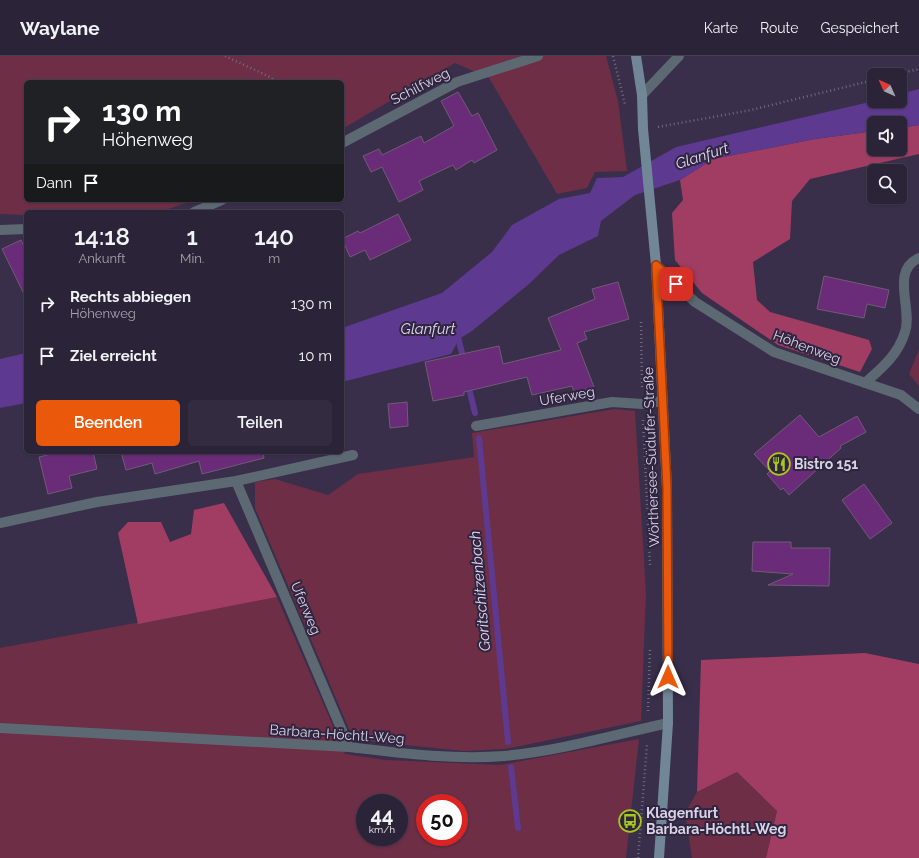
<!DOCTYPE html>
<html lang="de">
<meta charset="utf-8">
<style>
body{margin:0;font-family:Raleway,sans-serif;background:#332b40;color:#f1f3f6;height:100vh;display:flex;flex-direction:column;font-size:15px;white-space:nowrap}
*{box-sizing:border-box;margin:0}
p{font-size:13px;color:#a6a4ae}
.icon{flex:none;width:22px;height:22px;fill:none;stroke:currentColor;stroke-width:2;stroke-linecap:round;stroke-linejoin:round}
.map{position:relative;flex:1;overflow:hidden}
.drawer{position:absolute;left:24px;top:154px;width:320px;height:244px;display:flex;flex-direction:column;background:#2b2338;border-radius:6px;box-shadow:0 1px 3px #0004,0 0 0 1px #474053}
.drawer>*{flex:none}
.banner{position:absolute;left:24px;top:24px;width:320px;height:122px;border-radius:6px;box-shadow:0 1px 3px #0004,0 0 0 1px #474053;background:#202124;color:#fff;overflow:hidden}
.needle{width:26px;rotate:315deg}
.buttons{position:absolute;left:867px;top:12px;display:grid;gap:8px}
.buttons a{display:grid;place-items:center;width:40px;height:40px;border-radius:6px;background:#2b2338;box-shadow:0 1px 3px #0004,0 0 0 1px #474053;font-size:20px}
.speed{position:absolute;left:356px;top:738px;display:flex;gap:8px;font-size:20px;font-weight:700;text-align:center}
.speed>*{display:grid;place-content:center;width:52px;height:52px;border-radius:50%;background:#2b2338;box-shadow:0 1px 3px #0004,0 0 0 1px #474053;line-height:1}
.speed small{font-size:10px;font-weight:400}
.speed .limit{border:6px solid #d22;background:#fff;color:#111}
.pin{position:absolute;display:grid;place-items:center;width:34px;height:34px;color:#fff;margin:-17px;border-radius:8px;box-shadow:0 2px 6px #0006}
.me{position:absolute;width:44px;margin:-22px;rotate:0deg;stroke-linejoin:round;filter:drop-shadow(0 0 3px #0008)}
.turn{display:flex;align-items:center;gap:14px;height:84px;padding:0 12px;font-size:18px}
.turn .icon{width:52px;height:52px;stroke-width:2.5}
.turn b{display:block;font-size:28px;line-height:34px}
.then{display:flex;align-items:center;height:38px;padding:0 12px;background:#0003;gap:8px;font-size:15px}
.eta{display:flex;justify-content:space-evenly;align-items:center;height:68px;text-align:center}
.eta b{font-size:24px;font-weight:600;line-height:28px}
.button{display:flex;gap:8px;margin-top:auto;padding:8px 12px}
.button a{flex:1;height:46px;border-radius:6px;background:#ea580c;color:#fff;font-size:16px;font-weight:600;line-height:46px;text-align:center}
.button a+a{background:#332b40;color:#f1f3f6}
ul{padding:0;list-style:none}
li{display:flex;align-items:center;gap:12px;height:52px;padding:0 12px}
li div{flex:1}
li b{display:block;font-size:15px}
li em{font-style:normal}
header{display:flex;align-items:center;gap:24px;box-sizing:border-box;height:56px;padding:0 20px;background:#2b2338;border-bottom:1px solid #474053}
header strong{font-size:19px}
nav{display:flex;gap:22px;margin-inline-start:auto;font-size:14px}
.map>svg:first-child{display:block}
.green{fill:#6e2e45;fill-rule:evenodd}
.forest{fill:#a13d62}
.water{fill:#5d398f}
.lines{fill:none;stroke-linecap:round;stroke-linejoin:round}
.stream{stroke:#5d398f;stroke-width:6}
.building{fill:#6a2b78;stroke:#715b76}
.path{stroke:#716981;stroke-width:2.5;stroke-dasharray:1 3;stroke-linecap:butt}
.service{stroke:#5c6973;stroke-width:10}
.minor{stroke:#5c6973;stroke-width:10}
.secondary{stroke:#718696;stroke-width:10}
.route-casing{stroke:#983908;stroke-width:10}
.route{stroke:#ea580c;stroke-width:7}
.labels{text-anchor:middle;stroke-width:4;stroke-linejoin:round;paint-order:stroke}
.street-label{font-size:14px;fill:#d9d3e5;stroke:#2f2540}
.poi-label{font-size:14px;font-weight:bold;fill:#d9d3e5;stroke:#2f2540;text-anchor:start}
.water-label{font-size:15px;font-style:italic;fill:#e0d8f0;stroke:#2f2540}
</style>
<header>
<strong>Waylane</strong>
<nav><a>Karte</a><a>Route</a><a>Gespeichert</a></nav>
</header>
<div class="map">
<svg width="919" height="802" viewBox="0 0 919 802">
<rect width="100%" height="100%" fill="#392f4b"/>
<path class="green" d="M0,0H606L618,45L627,115L595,116L587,132L557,138L489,22L455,7L342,73V26H26V144H195L159,156H26V159L0,158Z
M919,294V330L909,318Z
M615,353L635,355L646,537L641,665L505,693L464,695L366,685L349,673L255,452V426L275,423L328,439L358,418L474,401L472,377Z
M277,541L345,698L386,704L500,709L639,683L626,802H0V592ZM365,747H399V781H365ZM425,747H459V781H425Z
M737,716L777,755L766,802H692L685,757L697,736Z"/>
<path class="forest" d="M919,69V98L810,123L792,145L790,183L753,206L757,244L770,256L869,284L872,293L860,316L778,289L702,237L675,204L672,157L683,144L680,124L713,103L815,83L874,75V93H900V72Z
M224,447L277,541L138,568L118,477L128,466H161L170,486L191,478L194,454Z
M865,597L919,608V802H766L777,755L737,716L697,736L701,604Z"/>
<path class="water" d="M919,33V69L900,72V67H874V75L815,83L713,103L680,124L635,139L601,165L598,180L559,199L529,228L472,275L459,283L451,298L342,326V272L442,237L492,196L512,169L559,143L590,137L597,122L623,121L676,91L874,45H900V38Z
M26,297V347L0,352V303Z"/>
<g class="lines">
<path class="stream" d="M457,277L464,305
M468,328L475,357
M479,382L508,686
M511,711L518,772"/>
</g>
<path class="building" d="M458,36L472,60L478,57L497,94L474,107L472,104L456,114L453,109L419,125L423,134L399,146L382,111L371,116L363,100L379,93L382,99L421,80L424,87L454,70L441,45Z
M398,158L411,184L370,204L365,194L350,201L342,183L358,175L360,177Z
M21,184L26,195V242L2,193Z
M824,220L889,234L885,252L867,248L864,262L817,253Z
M618,226L629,263L584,276L587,283L577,287L594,331L575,338L572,330L532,339L527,321L464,336V339L433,345L425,306L499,290L503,308L561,294L548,262L595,243L592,233Z
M407,346L408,370L390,372L388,348Z
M800,359L819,381L857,360L866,376L840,390L841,392L789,439L783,432L781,434L767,418L770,415L754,398Z
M60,396H93L97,413L69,420L72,432L48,438L39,401Z
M121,396H263L264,402L202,418L199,405L155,418L152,407L126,414Z
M864,428L892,467L870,483L842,444Z
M753,486H791V492H830L829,530L768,529L793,518L752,515Z"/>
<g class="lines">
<path class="path" d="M225,0L272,22L274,26
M613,0L625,48
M893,19L919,13
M658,71L751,54L874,24
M641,266L642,333
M643,364L650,509
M648,655L650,592
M638,802L647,688"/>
<path class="service" d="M642,39L679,0
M342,87L457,26L538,0
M194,156L222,144
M0,174L26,173
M865,327C882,312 898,299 905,276C913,253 890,215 919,202"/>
<path class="minor" d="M656,209L695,246L774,296L901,339L919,353
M476,370L612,346L642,348L663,345
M236,425L349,691
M0,467L97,446L236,425L353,399
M0,672L349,691C400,697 452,704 504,700C559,695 614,679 668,667"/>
<path class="secondary" d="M636,0L642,39L643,73L656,209L667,433L668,667L659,802"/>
</g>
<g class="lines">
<g class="route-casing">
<path id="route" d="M668,621L667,432L656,209L676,228"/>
</g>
<use href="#route" class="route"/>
</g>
<defs>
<g id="restaurant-ring" transform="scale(1.15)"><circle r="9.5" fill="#2f2540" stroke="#a9c71a" stroke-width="1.5"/><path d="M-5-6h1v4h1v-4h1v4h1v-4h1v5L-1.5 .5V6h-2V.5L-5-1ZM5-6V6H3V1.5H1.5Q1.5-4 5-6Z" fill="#a9c71a"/></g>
<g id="bus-ring" transform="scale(1.15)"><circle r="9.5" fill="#2f2540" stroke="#a9c71a" stroke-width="1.5"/><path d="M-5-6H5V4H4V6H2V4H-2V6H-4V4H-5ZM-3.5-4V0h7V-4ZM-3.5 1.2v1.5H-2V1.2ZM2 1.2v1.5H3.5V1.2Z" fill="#a9c71a"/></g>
</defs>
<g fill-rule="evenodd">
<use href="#restaurant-ring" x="779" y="408"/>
<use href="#bus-ring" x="630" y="765"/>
</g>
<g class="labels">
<g class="street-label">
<text transform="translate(420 30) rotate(-27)" y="5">Schilfweg</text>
<text transform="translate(807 291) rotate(21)" y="5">Höhenweg</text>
<text transform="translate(567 340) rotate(-10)" y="5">Uferweg</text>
<text transform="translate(651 401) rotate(-92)" y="5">Wörthersee-Südufer-Straße</text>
<text transform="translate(306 552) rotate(67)" y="5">Uferweg</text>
<text transform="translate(337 678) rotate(4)" y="5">Barbara-Höchtl-Weg</text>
</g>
<g class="poi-label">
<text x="794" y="413">Bistro 151</text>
<text x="646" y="762">Klagenfurt<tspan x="646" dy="16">Barbara-Höchtl-Weg</tspan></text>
</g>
<g class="water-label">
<text transform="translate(702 100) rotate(-18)" y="5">Glanfurt</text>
<text x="428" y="278">Glanfurt</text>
<text transform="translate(480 535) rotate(-95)" y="5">Goritschitzenbach</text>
</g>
</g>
</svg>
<div class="buttons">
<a><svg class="needle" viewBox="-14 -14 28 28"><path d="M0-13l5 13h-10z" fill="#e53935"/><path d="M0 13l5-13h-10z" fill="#a6a4ae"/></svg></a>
<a><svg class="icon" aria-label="sound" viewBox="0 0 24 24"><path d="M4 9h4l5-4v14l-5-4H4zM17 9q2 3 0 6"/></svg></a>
<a><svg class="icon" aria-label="search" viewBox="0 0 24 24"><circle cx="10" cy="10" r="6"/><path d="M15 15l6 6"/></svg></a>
</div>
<div class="speed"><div>44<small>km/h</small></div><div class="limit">50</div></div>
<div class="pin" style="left:676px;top:228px;background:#d93025"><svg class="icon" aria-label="arrive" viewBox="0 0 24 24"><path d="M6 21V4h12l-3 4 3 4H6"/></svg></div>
<svg class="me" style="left:668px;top:621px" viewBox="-20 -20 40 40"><path d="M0-17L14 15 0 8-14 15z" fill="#ea580c" stroke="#fff" stroke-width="4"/></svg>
<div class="banner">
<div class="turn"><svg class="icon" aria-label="right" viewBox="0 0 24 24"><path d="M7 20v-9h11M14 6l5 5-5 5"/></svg><div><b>130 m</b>Höhenweg</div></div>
<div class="then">Dann<svg class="icon" aria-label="arrive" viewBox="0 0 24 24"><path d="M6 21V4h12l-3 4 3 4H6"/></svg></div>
</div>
<section class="drawer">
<div class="eta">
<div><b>14:18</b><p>Ankunft</p></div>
<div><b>1</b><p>Min.</p></div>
<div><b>140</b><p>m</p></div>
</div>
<ul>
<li><svg class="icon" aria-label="right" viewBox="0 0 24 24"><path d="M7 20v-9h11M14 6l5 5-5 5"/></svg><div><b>Rechts abbiegen</b><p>Höhenweg</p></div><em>130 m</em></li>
<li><svg class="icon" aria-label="arrive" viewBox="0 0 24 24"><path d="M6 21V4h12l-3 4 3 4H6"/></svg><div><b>Ziel erreicht</b></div><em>10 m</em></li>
</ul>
<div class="button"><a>Beenden</a><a>Teilen</a></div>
</section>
</div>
